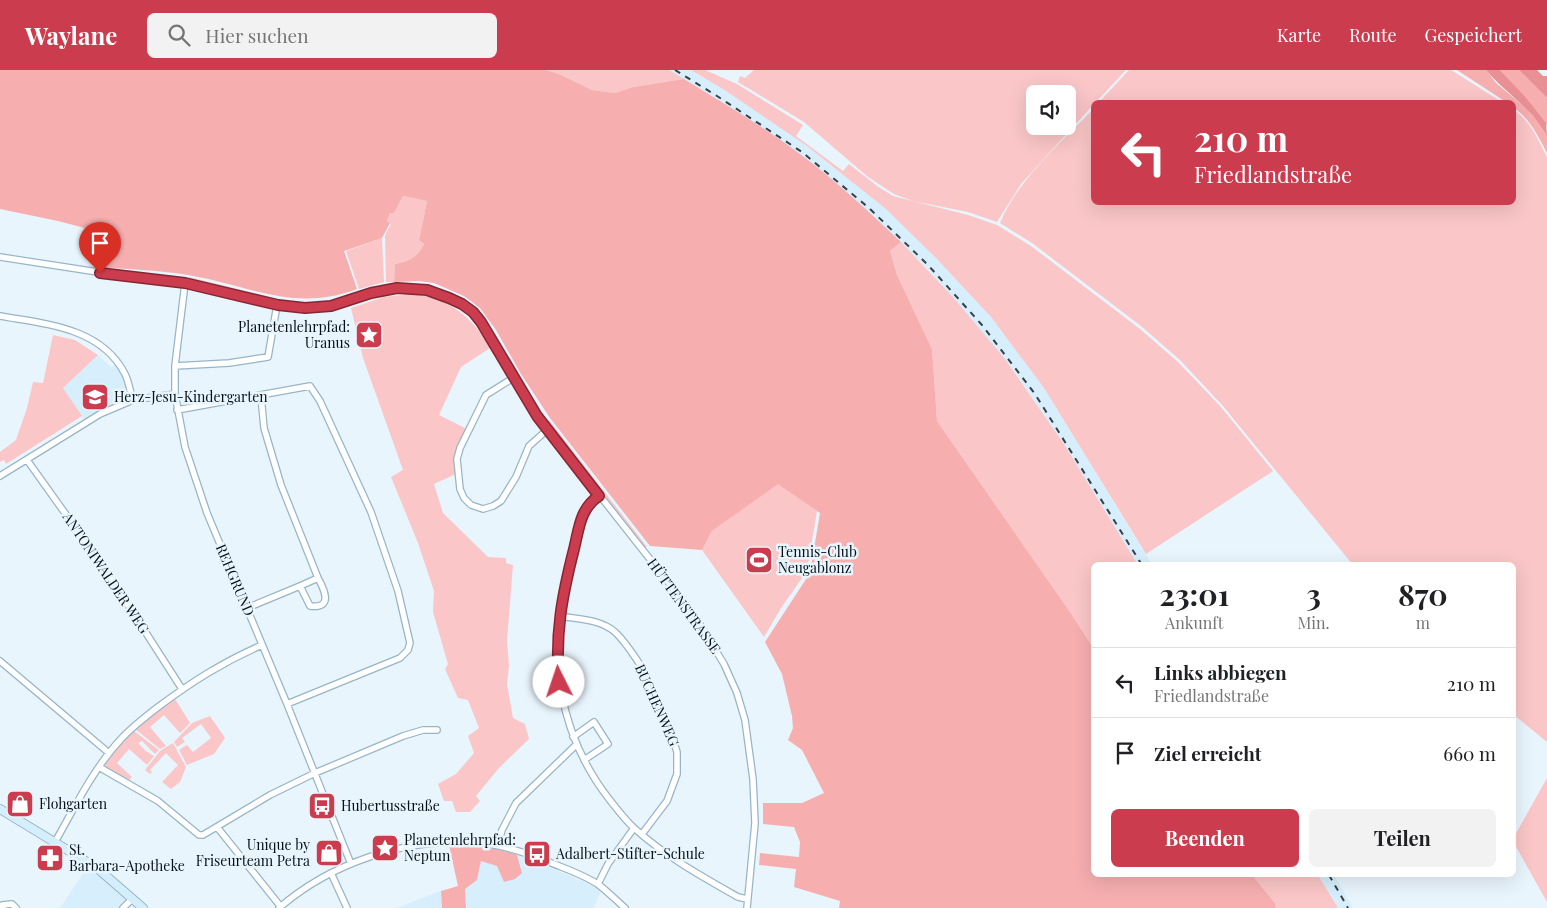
<!DOCTYPE html>
<html lang="de">
<meta charset="utf-8">
<style>
body{margin:0;font-family:"Playfair Display",serif;background:#f2f2f2;color:#202124;height:100vh;display:flex;flex-direction:column;font-size:19px;white-space:nowrap}
*{box-sizing:border-box;margin:0}
p{font-size:16px;color:#757577}
.icon{flex:none;width:28px;height:28px;fill:none;stroke:currentColor;stroke-width:2;stroke-linecap:round;stroke-linejoin:round}
.map{position:relative;flex:1;overflow:hidden}
.details{position:absolute;left:1091px;top:492px;width:425px;height:315px;display:flex;flex-direction:column;background:#fff;border-radius:8px;box-shadow:0 5px 20px #0002}
.details>*{flex:none}
.banner{position:absolute;left:1091px;top:30px;width:425px;height:105px;border-radius:8px;box-shadow:0 5px 20px #0002;background:#cc3c4f;color:#fff;overflow:hidden}
.fabs{position:absolute;left:1026px;top:15px;display:grid;gap:10px}
.fabs a{display:grid;place-items:center;width:50px;height:50px;border-radius:8px;background:#fff;box-shadow:0 5px 20px #0002;font-size:25px}
.pin{position:absolute;display:grid;place-items:center;width:42px;height:42px;color:#fff;margin:-51px -21px;border-radius:50% 50% 50% 0;rotate:-45deg;box-shadow:0 0 5px #0007}
.pin .icon{rotate:45deg}
.me{position:absolute;width:55px;margin:-28px;rotate:356deg;stroke-linejoin:round;filter:drop-shadow(0 0 4px #0008)}
.turn{display:flex;align-items:center;gap:18px;height:105px;padding:0 20px;font-size:22px}
.turn .icon{width:65px;height:65px;stroke-width:2.5}
.turn b{display:block;font-size:35px;line-height:42px}
.eta{display:flex;justify-content:space-evenly;align-items:center;height:85px;text-align:center}
.eta b{font-size:30px;font-weight:700;line-height:35px}
.cta{display:flex;gap:10px;margin-top:auto;padding:10px 20px}
.cta a{flex:1;height:58px;border-radius:8px;background:#cc3c4f;color:#fff;font-size:20px;font-weight:700;line-height:58px;text-align:center}
.cta a+a{background:#f2f2f2;color:#202124}
ul{padding:0;list-style:none}
li{display:flex;align-items:center;gap:15px;height:70px;padding:0 20px;border-top:1px solid #e0e0e0}
li div{flex:1}
li b{display:block;font-size:19px}
li em{font-style:normal}
header{display:flex;align-items:center;gap:30px;box-sizing:border-box;height:70px;padding:0 25px;background:#cc3c4f;color:#fff}
header strong{font-size:24px}
nav{display:flex;gap:28px;margin-inline-start:auto;font-size:18px}
.search{width:350px;height:45px;background:#f2f2f2;display:flex;align-items:center;gap:12px;box-sizing:border-box;padding:0 18px;border-radius:8px;color:#757577;font-size:19px}
.map>svg:first-child{display:block}
.built{fill:#d7eefc}
.green{fill:#fac6c7;fill-rule:evenodd}
.forest{fill:#f6aeaf}
.water{fill:#e89093}
.lines{fill:none;stroke-linecap:round;stroke-linejoin:round}
.street-casing{stroke:#97b5c8;stroke-width:8}
.secondary-casing{stroke:#97b5c8;stroke-width:10}
.street{stroke:#fff;stroke-width:5.5}
.secondary{stroke:#d5eefc;stroke-width:8}
.rail{stroke:#364148;stroke-width:2;stroke-dasharray:6 6;stroke-linecap:butt}
.route-casing{stroke:#852733;stroke-width:12}
.route{stroke:#cc3c4f;stroke-width:9}
.labels{text-anchor:middle;stroke-width:5;stroke-linejoin:round;paint-order:stroke}
.poi-label{font-size:14px;fill:#061117;stroke:#e9f5fd;text-anchor:start}
.street-label{font-size:14px;fill:#061117;stroke:#e9f5fd}
</style>
<header>
<strong>Waylane</strong>
<div class="search"><svg class="icon" aria-label="search" viewBox="0 0 24 24"><circle cx="10" cy="10" r="6"/><path d="M15 15l6 6"/></svg>Hier suchen</div>
<nav><a>Karte</a><a>Route</a><a>Gespeichert</a></nav>
</header>
<div class="map">
<svg width="1547" height="838" viewBox="0 0 1547 838">
<rect width="100%" height="100%" fill="#e9f5fd"/>
<path class="built" d="M669,0H691L723,19L807,76L886,139L937,189L991,247L1044,318L1152,495H1138L1064,374L1031,325L1005,289L926,197L866,140L800,84L716,28Z
M98,285L111,297L116,295L123,305L130,328L85,351L63,318Z
M517,785L542,794L596,817L601,821L595,834L593,838H466L465,819L477,810L481,791L522,803Z
M88,796L96,802L128,829L120,838H60Z
M1318,805H1334L1353,838H1338Z
M441,821L442,838H396Z"/>
<path class="green" d="M546,0H669L684,9L633,17L615,23L592,20L559,4Z
M691,0H705L737,14L803,55L796,66L843,101L849,94L877,116L893,126L968,145L997,155L1031,176L1140,259L1178,292L1221,337L1273,401L1146,484L1044,318L991,247L937,189L886,139L807,76L723,19Z
M754,0H1126L1096,32H1094V34L1021,114L997,152L968,142L913,131L894,124L868,107L804,52L738,12L740,6L745,8ZM1035,24H1068V56H1035Z
M1129,0H1451L1502,32H1099Z
M1094,38V132H1514V40C1531,51 1538,70 1547,87V672L1514,645V495H1353L1223,336L1180,290L1141,256L1032,173L1000,153C1018,109 1062,72 1094,38Z
M403,126L427,131L419,170L424,174C416,189 410,190 395,194L394,212H386L385,165L391,154L387,151L390,143H394Z
M382,168L384,212L359,219L346,181Z
M901,172L952,226L1005,289L1064,374L1138,495H1094V579L1070,542L937,351L932,279L897,205L890,181Z
M189,207L278,229L277,232L189,209Z
M410,224C448,227 472,246 490,278L461,297L439,345L467,359L459,376L456,404L434,414L443,443L488,487L506,488V493L513,495L507,571L509,596L507,614L513,648L525,654L529,669L499,698L476,726L480,731L470,742H456L452,731H444L438,714L456,704L474,683L468,666L479,658L468,630L458,628L445,599L448,594L433,542L434,521L418,473L391,407L403,400L363,288L351,238L384,227Z
M53,265L75,270L98,285L63,318L82,346L6,394L4,390L0,392V382L16,370L27,338L33,312L43,313Z
M549,350L647,477L645,478L547,352Z
M778,413L817,441L807,501L781,538L764,567L702,480L712,461Z
M175,629L190,653L180,663L164,645L150,657L166,676L160,679L135,659Z
M210,646L225,668L214,684L187,695L179,680L187,675L193,682L211,668L201,654L182,668L185,672L177,677L174,672L192,653Z
M134,661L159,680L155,684L142,671L138,673L147,682L154,686L147,695L129,679L117,693L132,707L128,711L104,696L122,672Z
M173,673L186,697L180,712L171,719L162,712L178,695L166,683L150,700L152,702L150,704L145,700L160,681Z
M1547,708V832L1514,773V767Z
M1252,805H1318L1338,838H1276L1275,833Z"/>
<path class="forest" d="M0,0H546L559,4L592,20L615,23L633,17L684,9C723,33 764,57 800,84C835,110 869,142 901,172L890,181L897,205L932,279L937,351L1070,542L1094,579V805H1173L1175,807L1180,805H1252L1275,833L1276,838H839L840,831L794,817L796,799L759,795L760,783L799,787L800,772L794,757L763,754V733H802L824,723L802,680L788,670L793,658L792,646L782,604L765,572L810,503L820,443L778,414L712,461L702,480L650,476L550,348L521,304L496,260L480,238L464,226L434,213L419,211L394,212L395,194C409,191 417,188 424,174L419,170L427,131L403,126L394,143H390L387,151L390,153L382,168L344,181L357,219C294,243 249,215 188,205C158,200 126,199 96,197L100,162L58,151L0,139Z
M1457,0H1486L1496,13L1526,38L1541,55L1547,67V83C1538,66 1530,49 1514,38V32H1506Z
M1500,0H1519L1547,28V56L1524,25Z
M449,775C473,775 494,777 517,785L522,803L515,809L504,812L497,796L481,791L477,810L465,819L466,838H442L441,821L458,816Z"/>
<path class="water" d="M1486,0H1500L1524,25L1546,53L1547,67C1534,39 1505,23 1486,0Z
M1519,0H1537L1543,6H1547V28Z"/>
<g class="lines">
<g class="street-casing">
<path id="street" d="M0,187L117,205L185,213L277,235L305,238L331,236L386,219L412,218L427,219L436,223L462,234L473,242L489,264L513,308L537,346L694,545L724,594L737,623L745,650L753,709L755,753L747,838
M185,213L175,296V324L185,377L207,443L287,634L351,794
M0,246C45,254 101,257 125,304C129,312 130,322 133,330
M175,296L229,293L268,287L277,235
M513,308L486,325L460,378L457,389L460,419L464,428L471,435L483,439L493,436L501,431L516,407L529,376L547,360
M261,326L264,358L281,415L318,508L300,516L310,536C334,539 324,519 318,508
M177,340L310,316L320,331L371,442L398,521L410,573L408,580L400,588L287,634
M27,390L107,502L182,619
M0,406L100,344L133,330L175,324
M599,426C594,429 588,433 585,438C577,452 572,487 567,504C547,584 558,663 609,729C617,739 625,750 634,758C665,786 701,806 738,827L747,829
M247,538L300,516
M559,546C577,549 600,549 615,562C626,572 634,586 643,599L642,606L647,616L648,623L669,658L677,682V704L667,731L642,764
M0,591L109,683
M573,667L594,652L608,674L584,690
M99,697L158,731L199,765H203L270,725L315,703L403,666L423,660H437
M217,757L281,837
M55,772C75,737 93,699 121,669C132,657 145,647 158,637C193,611 223,592 262,575
M498,775L502,760L516,733L576,675
M331,803L347,838
M598,814L608,794L634,758
M3,838L2,835L12,834L16,838
M123,838L132,829
M279,838C331,793 401,770 469,772C498,773 528,783 554,794C569,800 586,806 599,815C608,822 616,830 625,838"/>
</g>
<g class="secondary-casing">
<path id="secondary" d="M0,739L97,798L143,838"/>
</g>
<use href="#street" class="street"/>
<use href="#secondary" class="secondary"/>
<path class="rail" d="M675,0L717,26L802,82L869,138L928,195L982,255L1035,324L1142,495
M1329,805L1348,838"/>
</g>
<g class="lines">
<g class="route-casing">
<path id="route" d="M100,203L185,213L278,235L305,238L331,236L371,223L397,218L427,220L449,228L462,234L473,242L481,252L537,346L599,426C580,438 579,459 574,479C562,526 555,563 559,612"/>
</g>
<use href="#route" class="route"/>
</g>
<defs>
<g id="sight-square" transform="scale(1.4375)"><rect x="-9" y="-9" width="18" height="18" rx="4" fill="#cc3c4f" stroke="#e9f5fd"/><path d="M0-6L1.8-2.2L6-1.7L2.9 1.2L3.7 5.4L0 3.3L-3.7 5.4L-2.9 1.2L-6-1.7L-1.8-2.2Z" fill="#fff"/></g>
<g id="school-square" transform="scale(1.4375)"><rect x="-9" y="-9" width="18" height="18" rx="4" fill="#cc3c4f" stroke="#e9f5fd"/><path d="M0-5L7-2L0 1L-7-2ZM-4 1L0 2.5L4 1V4Q0 6-4 4Z" fill="#fff"/></g>
<g id="stadium-square" transform="scale(1.4375)"><rect x="-9" y="-9" width="18" height="18" rx="4" fill="#cc3c4f" stroke="#e9f5fd"/><path d="M0-5a6.5 5 0 1 0 0 10a6.5 5 0 1 0 0-10ZM-3.5-1.8h7v3.6h-7Z" fill="#fff"/></g>
<g id="shop-square" transform="scale(1.4375)"><rect x="-9" y="-9" width="18" height="18" rx="4" fill="#cc3c4f" stroke="#e9f5fd"/><path d="M-5-2.5h2.3a2.7 3.5 0 0 1 5.4 0H5L5.5 6h-11ZM-1.5-2.5h3a1.5 2.3 0 0 0-3 0Z" fill="#fff"/></g>
<g id="bus-square" transform="scale(1.4375)"><rect x="-9" y="-9" width="18" height="18" rx="4" fill="#cc3c4f" stroke="#e9f5fd"/><path d="M-5-6H5V4H4V6H2V4H-2V6H-4V4H-5ZM-3.5-4V0h7V-4ZM-3.5 1.2v1.5H-2V1.2ZM2 1.2v1.5H3.5V1.2Z" fill="#fff"/></g>
<g id="pharmacy-square" transform="scale(1.4375)"><rect x="-9" y="-9" width="18" height="18" rx="4" fill="#cc3c4f" stroke="#e9f5fd"/><path d="M-2-6h4v4h4v4h-4v4h-4v-4h-4v-4h4Z" fill="#fff"/></g>
</defs>
<g fill-rule="evenodd">
<use href="#sight-square" x="369" y="265"/>
<use href="#school-square" x="95" y="327"/>
<use href="#stadium-square" x="759" y="490"/>
<use href="#shop-square" x="20" y="734"/>
<use href="#bus-square" x="322" y="736"/>
<use href="#sight-square" x="385" y="778"/>
<use href="#shop-square" x="329" y="783"/>
<use href="#bus-square" x="537" y="784"/>
<use href="#pharmacy-square" x="50" y="788"/>
</g>
<g class="labels">
<g class="poi-label">
<text x="350" y="262" text-anchor="end">Planetenlehrpfad:<tspan x="350" dy="16">Uranus</tspan></text>
<text x="114" y="332">Herz-Jesu-Kindergarten</text>
<text x="778" y="487">Tennis-Club<tspan x="778" dy="16">Neugablonz</tspan></text>
<text x="39" y="739">Flohgarten</text>
<text x="341" y="741">Hubertusstraße</text>
<text x="404" y="775">Planetenlehrpfad:<tspan x="404" dy="16">Neptun</tspan></text>
<text x="310" y="780" text-anchor="end">Unique by<tspan x="310" dy="16">Friseurteam Petra</tspan></text>
<text x="69" y="785">St.<tspan x="69" dy="16">Barbara-Apotheke</tspan></text>
<text x="556" y="789">Adalbert-Stifter-Schule</text>
</g>
<g class="street-label">
<text transform="translate(106 503) rotate(56)" y="5">ANTONIWALDER WEG</text>
<text transform="translate(235 510) rotate(67)" y="5">REHGRUND</text>
<text transform="translate(684 536) rotate(54)" y="5">HÜTTENSTRASSE</text>
<text transform="translate(657 635) rotate(66)" y="5">BUCHENWEG</text>
</g>
</g>
</svg>
<div class="fabs">
<a><svg class="icon" aria-label="sound" viewBox="0 0 24 24"><path d="M4 9h4l5-4v14l-5-4H4zM17 9q2 3 0 6"/></svg></a>
</div>
<div class="pin" style="left:100px;top:203px;background:#d93025"><svg class="icon" aria-label="arrive" viewBox="0 0 24 24"><path d="M6 21V4h12l-3 4 3 4H6"/></svg></div>
<svg class="me" style="left:559px;top:612px" viewBox="-20 -20 40 40"><circle r="19" fill="#fff"/><path d="M0-13L10 11 0 6-10 11z" fill="#cc3c4f"/></svg>
<div class="banner">
<div class="turn"><svg class="icon" aria-label="left" viewBox="0 0 24 24"><path d="M17 20v-9H6M10 6l-5 5 5 5"/></svg><div><b>210 m</b>Friedlandstraße</div></div>
</div>
<section class="details">
<div class="eta">
<div><b>23:01</b><p>Ankunft</p></div>
<div><b>3</b><p>Min.</p></div>
<div><b>870</b><p>m</p></div>
</div>
<ul>
<li><svg class="icon" aria-label="left" viewBox="0 0 24 24"><path d="M17 20v-9H6M10 6l-5 5 5 5"/></svg><div><b>Links abbiegen</b><p>Friedlandstraße</p></div><em>210 m</em></li>
<li><svg class="icon" aria-label="arrive" viewBox="0 0 24 24"><path d="M6 21V4h12l-3 4 3 4H6"/></svg><div><b>Ziel erreicht</b></div><em>660 m</em></li>
</ul>
<div class="cta"><a>Beenden</a><a>Teilen</a></div>
</section>
</div>
